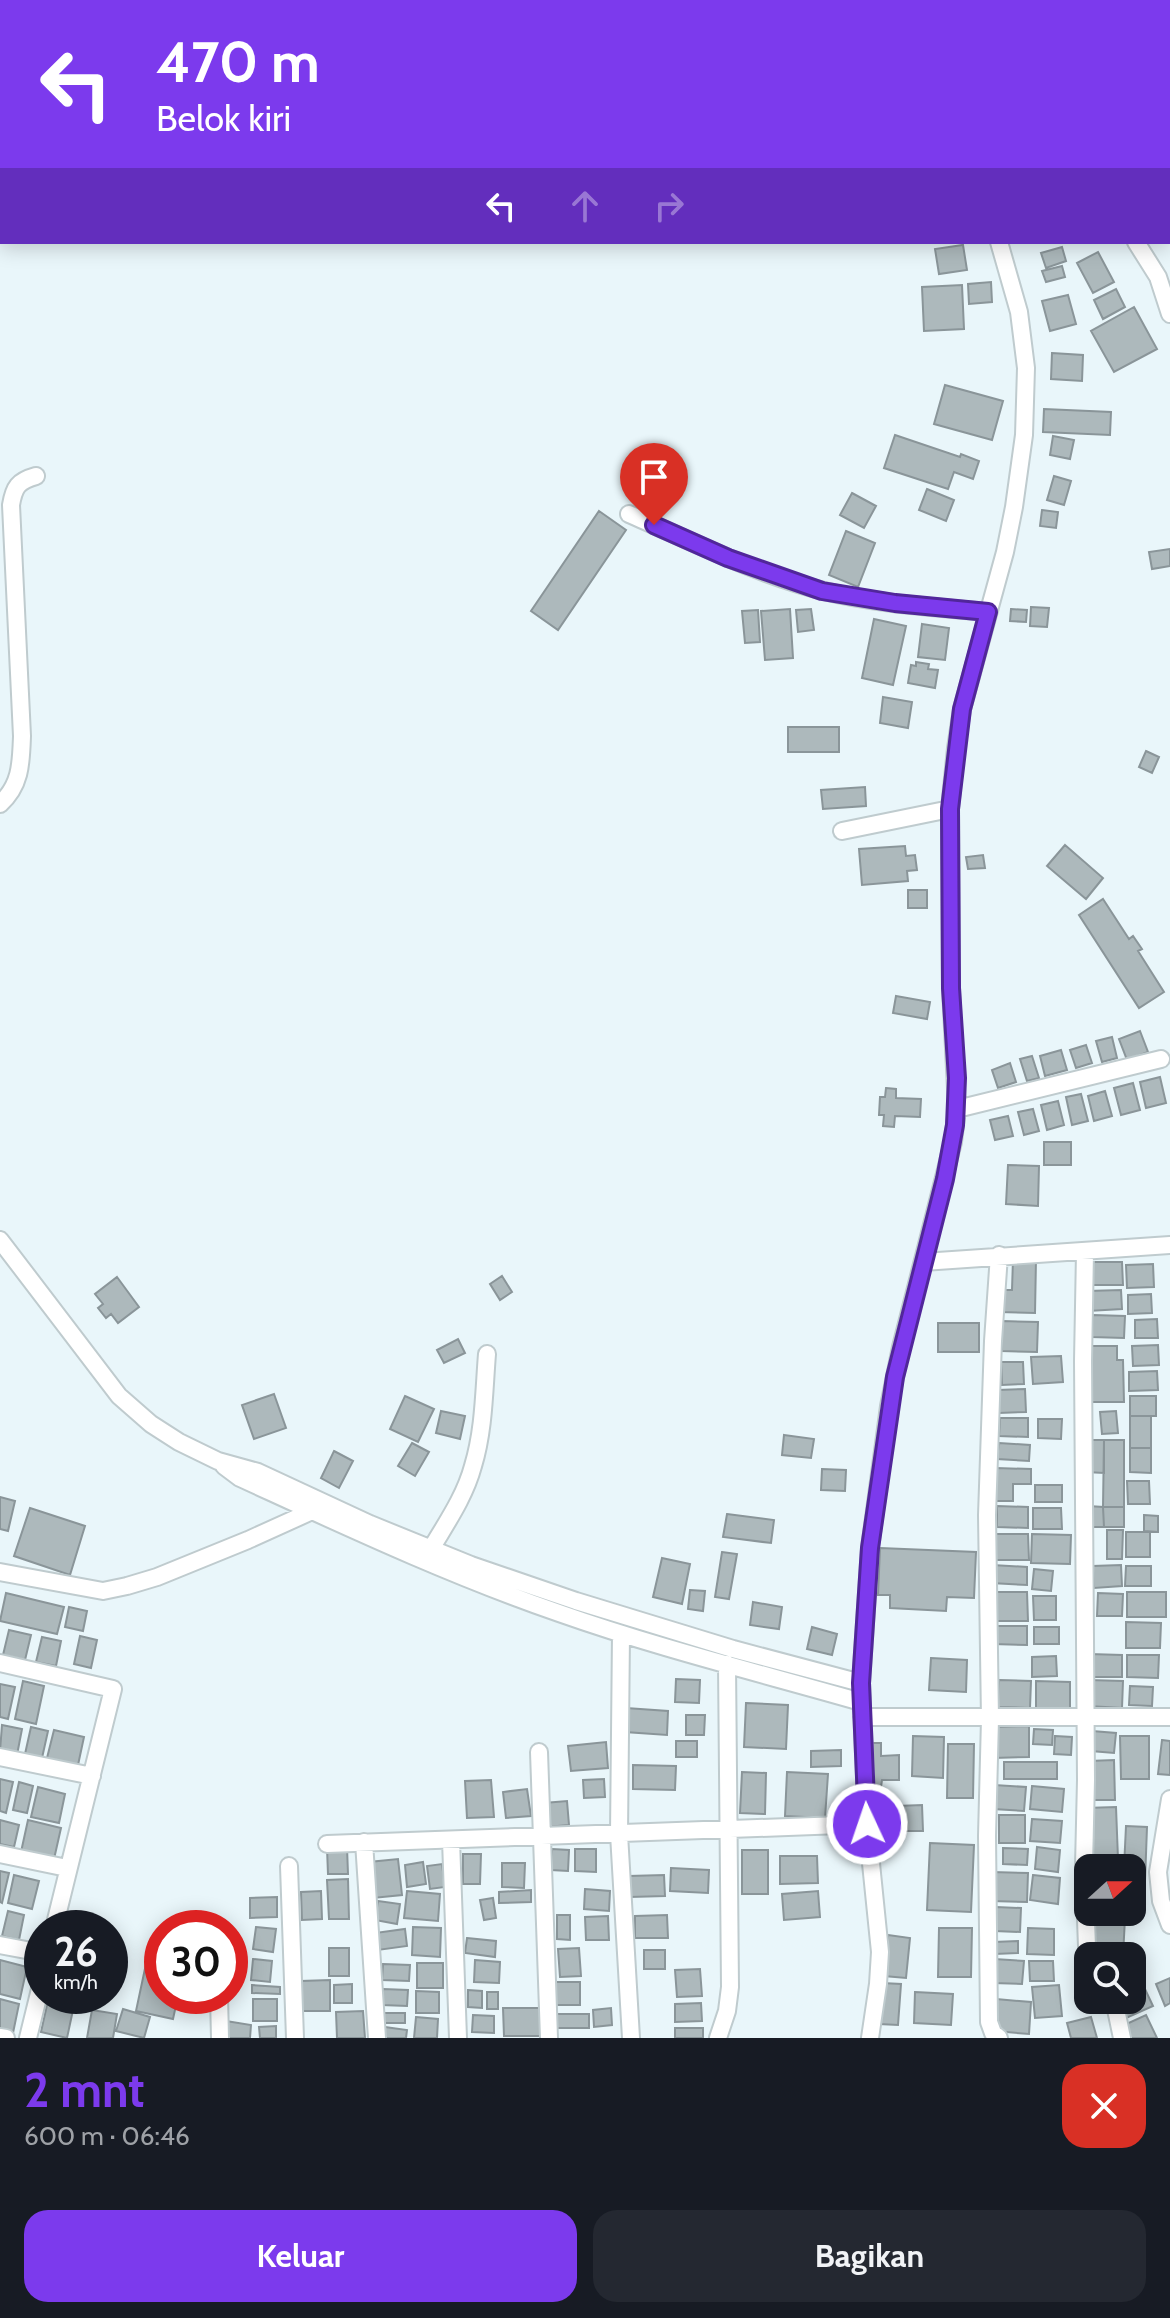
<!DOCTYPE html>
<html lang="id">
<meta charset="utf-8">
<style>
body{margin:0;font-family:Cabin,sans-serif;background:#242831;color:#f1f3f6;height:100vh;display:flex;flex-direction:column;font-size:30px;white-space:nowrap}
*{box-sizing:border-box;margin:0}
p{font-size:26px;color:#9ea1a6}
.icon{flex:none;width:44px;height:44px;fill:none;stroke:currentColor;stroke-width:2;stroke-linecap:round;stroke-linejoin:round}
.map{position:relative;height:2038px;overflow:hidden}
.panel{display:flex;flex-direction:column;background:#171b24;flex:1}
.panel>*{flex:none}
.top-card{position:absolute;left:0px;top:0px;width:1170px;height:244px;box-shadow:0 4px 20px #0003;background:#7c3aed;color:#fff;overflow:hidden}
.needle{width:52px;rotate:69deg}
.controls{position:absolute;left:1074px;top:1854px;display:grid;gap:16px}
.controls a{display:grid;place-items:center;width:72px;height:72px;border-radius:16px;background:#171b24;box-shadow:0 4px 20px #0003;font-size:40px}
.speed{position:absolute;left:24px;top:1910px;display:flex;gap:16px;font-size:40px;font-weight:700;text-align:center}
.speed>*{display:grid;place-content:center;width:104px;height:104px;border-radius:50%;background:#171b24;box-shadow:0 4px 20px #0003;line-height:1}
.speed small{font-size:20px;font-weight:400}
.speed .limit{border:12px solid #d22;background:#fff;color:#111}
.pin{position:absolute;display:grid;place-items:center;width:68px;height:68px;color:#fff;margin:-82px -34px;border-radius:50% 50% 50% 0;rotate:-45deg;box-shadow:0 0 8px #0007}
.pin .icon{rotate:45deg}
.me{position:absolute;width:88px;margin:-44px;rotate:357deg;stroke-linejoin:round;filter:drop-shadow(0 0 6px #0008)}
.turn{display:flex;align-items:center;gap:28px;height:168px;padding:0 24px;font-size:36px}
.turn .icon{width:104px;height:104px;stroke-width:2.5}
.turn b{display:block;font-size:56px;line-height:68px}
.lanes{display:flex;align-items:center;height:76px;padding:0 24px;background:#0003;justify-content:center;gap:40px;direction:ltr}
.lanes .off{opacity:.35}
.round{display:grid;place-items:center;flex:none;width:84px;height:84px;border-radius:24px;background:#242831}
.overview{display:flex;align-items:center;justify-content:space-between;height:136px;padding:0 24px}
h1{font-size:48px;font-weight:800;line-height:60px;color:#7c3aed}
.button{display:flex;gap:16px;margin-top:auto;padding:16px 24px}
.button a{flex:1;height:92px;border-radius:24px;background:#7c3aed;color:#fff;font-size:32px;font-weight:800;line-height:92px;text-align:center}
.button a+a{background:#242831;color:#f1f3f6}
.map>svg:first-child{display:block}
.building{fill:#adb9bc;stroke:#8a9599;stroke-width:2}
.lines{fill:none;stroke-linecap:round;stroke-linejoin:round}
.street-casing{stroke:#bfcbce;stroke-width:20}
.street{stroke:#fff;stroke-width:16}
.route-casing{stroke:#51269a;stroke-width:20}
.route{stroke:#7c3aed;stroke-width:14}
</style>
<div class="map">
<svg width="1170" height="2038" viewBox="0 0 1170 2038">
<rect width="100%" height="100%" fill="#e9f6fa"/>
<path class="building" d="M963,245L967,270L939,274L935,249Z
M1062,247L1066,261L1046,268L1041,253Z
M1098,252L1114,282L1093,293L1077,263Z
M1062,266L1065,277L1046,282L1042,271Z
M991,282L992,302L969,304L968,284Z
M962,285L964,329L924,331L922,287Z
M1116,289L1125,307L1103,319L1094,300Z
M1068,295L1076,324L1050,331L1042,301Z
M1134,307L1157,349L1114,372L1091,331Z
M1052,353L1083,355L1082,381L1051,379Z
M945,385L1003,401L992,440L934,424Z
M1044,409L1111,412L1110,435L1043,432Z
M895,435L960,457L961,454L979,461L973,479L954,472L948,489L884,468Z
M1053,436L1074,440L1070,459L1050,455Z
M1054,476L1071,481L1064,505L1047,500Z
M927,489L954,500L946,521L919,510Z
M852,493L876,506L864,528L840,515Z
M1042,510L1058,512L1056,528L1040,526Z
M599,511L626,530L558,630L531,611Z
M846,531L875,543L858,587L829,575Z
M1170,549V566L1152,569L1149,552Z
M1031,607L1049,608L1047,627L1030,626Z
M790,609L793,658L765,660L761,611Z
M811,609L814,630L798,632L796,610Z
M1011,609L1027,610L1026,622L1010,621Z
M758,610L760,642L745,643L742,611Z
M874,619L906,626L893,685L862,678Z
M922,624L949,628L945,660L918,657Z
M916,662L929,664L928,669L938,670L935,688L908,683L911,665L916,666Z
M883,697L912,702L908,728L880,723Z
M788,727H839V752H788Z
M1146,751L1159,757L1152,773L1139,767Z
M865,787L866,806L823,809L821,790Z
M1065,845L1103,878L1086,899L1047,866Z
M905,846L906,856L915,855L917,870L907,871L908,881L862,885L859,849Z
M983,855L985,868L968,869L966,857Z
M908,890H927V908H908Z
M1103,899L1129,939L1133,936L1142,949L1138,951L1164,992L1139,1008L1079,915Z
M896,996L930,1002L927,1019L893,1013Z
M1140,1031L1148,1052L1127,1060L1119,1039Z
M1112,1037L1117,1058L1102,1062L1096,1041Z
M1086,1045L1092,1063L1076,1068L1070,1050Z
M1061,1050L1067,1070L1045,1076L1040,1056Z
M1032,1056L1039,1078L1027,1081L1020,1059Z
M1010,1063L1016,1082L998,1088L992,1070Z
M1160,1077L1166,1103L1146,1108L1140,1082Z
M1133,1083L1140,1110L1121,1115L1114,1088Z
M886,1088L896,1089V1098L921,1099L920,1117L895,1116L894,1127L883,1126L884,1115H879L880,1097H885Z
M1105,1091L1112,1116L1094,1121L1088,1096Z
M1081,1094L1088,1121L1072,1125L1066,1097Z
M1058,1101L1064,1125L1047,1130L1041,1105Z
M1033,1109L1039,1131L1024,1135L1018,1112Z
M1008,1116L1013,1136L995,1140L990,1120Z
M1044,1142H1071V1165H1044Z
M1008,1165L1039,1166L1038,1206L1006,1204Z
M1013,1259H1036L1035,1313L999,1312L1000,1290H1012Z
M1088,1262H1122L1123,1285H1088Z
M1153,1264L1154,1287L1127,1288L1126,1265Z
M502,1276L512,1292L500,1300L490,1284Z
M117,1277L139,1307L118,1323L111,1314L106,1318L98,1308L103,1304L95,1294Z
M1121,1290L1122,1309L1088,1311L1087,1291Z
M1151,1294L1152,1313L1128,1314V1295Z
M1093,1315L1125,1316L1124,1338L1092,1337Z
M1157,1319L1158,1338H1135V1320Z
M1002,1321L1038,1322L1037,1352L1002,1351Z
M938,1323H979V1352H938Z
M458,1339L465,1353L444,1363L437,1350Z
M1158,1345L1159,1365L1133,1366L1132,1346Z
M1090,1346H1117V1360H1123L1124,1402H1092Z
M1061,1356L1063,1382L1033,1384L1031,1357Z
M1001,1362H1023L1024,1384L1002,1385Z
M1157,1371L1158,1390L1129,1391V1372Z
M1025,1389L1026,1412L999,1413L998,1390Z
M274,1394L286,1428L254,1439L242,1405Z
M405,1396L434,1409L418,1442L390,1429Z
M1130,1396H1156V1416H1130Z
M441,1411L465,1416L460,1439L436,1433Z
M1116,1411L1118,1433L1102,1434L1100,1412Z
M1130,1416H1151V1448H1130Z
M1000,1418H1028V1437L999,1436Z
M1038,1419H1062L1061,1439L1038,1438Z
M784,1435L814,1439L811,1458L782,1455Z
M1087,1440H1104V1473L1086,1472Z
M1104,1440H1124V1507H1103Z
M412,1443L429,1452L415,1476L398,1466Z
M999,1443L1030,1445L1029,1461L997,1459Z
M1130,1448H1151V1473L1130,1472Z
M334,1451L353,1461L339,1488L321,1478Z
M996,1468L1031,1469V1484H1013V1501H996Z
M822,1469L846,1470L845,1491L821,1490Z
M1127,1481H1149L1150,1504H1128Z
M1035,1485H1062V1502H1035Z
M0,1497L15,1501L8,1531L0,1529Z
M997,1506L1028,1507V1528L997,1527Z
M1088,1506L1103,1507L1104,1527H1087Z
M1103,1507H1124V1527H1104Z
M30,1508L85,1526L70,1575L14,1556Z
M1033,1508H1061L1062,1529H1033Z
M727,1514L774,1520L771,1543L723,1537Z
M1144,1515L1158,1516V1532L1144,1531Z
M1107,1530H1123L1122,1559H1107Z
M1126,1532H1150V1557H1126Z
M994,1534H1028L1029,1560H994Z
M1032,1534L1071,1535L1070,1564L1031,1563Z
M880,1548L976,1552L974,1598L947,1597L946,1611L890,1608V1595H878Z
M722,1552L737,1554L729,1599L715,1597Z
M662,1558L690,1564L682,1604L653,1597Z
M992,1565L1027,1567V1585L991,1583Z
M1121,1565L1122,1586L1094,1588L1093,1566Z
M1126,1566H1151V1586H1125Z
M1034,1569L1053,1571L1051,1591L1032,1589Z
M690,1590L705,1591L703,1611L688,1609Z
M994,1592H1027L1028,1621H994Z
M1127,1592H1166V1617H1127Z
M6,1593L64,1607L57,1634L0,1621Z
M1098,1593L1123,1594L1122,1616H1097Z
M1033,1596H1056V1620H1034Z
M753,1602L782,1607L779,1629L750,1625Z
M69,1607L87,1611L83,1631L65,1627Z
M1126,1622L1161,1623L1160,1648H1126Z
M993,1626H1027V1645L993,1644Z
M812,1627L837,1634L832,1655L807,1649Z
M1034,1627H1059V1644H1034Z
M9,1630L31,1635L25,1660L3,1655Z
M80,1636L97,1640L91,1668L74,1664Z
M42,1637L61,1641L56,1666L36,1662Z
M1089,1654L1122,1655V1677H1088Z
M1127,1655H1159L1158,1678L1127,1677Z
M1056,1656L1057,1676L1032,1677V1657Z
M931,1658L967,1660L966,1692L929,1690Z
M676,1679L700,1680L699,1703L675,1702Z
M999,1680L1031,1681L1030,1708L998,1707Z
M1088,1680L1123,1681L1122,1708L1088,1706Z
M23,1681L44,1686L36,1724L15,1719Z
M1036,1681L1070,1682V1709L1036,1708Z
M0,1684L15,1687L8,1719L0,1717Z
M1130,1686L1153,1687L1152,1706L1129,1705Z
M746,1703L788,1705L786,1749L744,1747Z
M626,1708L668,1711L667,1735L625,1732Z
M686,1715H705L704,1735H686Z
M2,1725L22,1729L17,1755L0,1751Z
M1029,1726V1757L993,1758L992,1727Z
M31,1727L48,1731L42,1758L25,1754Z
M1034,1729L1053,1730L1052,1745L1033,1744Z
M54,1730L84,1737L78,1765L47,1758Z
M1092,1731L1116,1733L1114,1753L1091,1751Z
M913,1736L944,1737L943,1778L912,1776Z
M1055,1736L1072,1737L1071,1755L1054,1754Z
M1120,1736H1149V1779H1121Z
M1162,1740L1170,1741V1775L1158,1774Z
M676,1741H697V1757H676Z
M606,1742L608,1768L571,1771L568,1746Z
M866,1743H881V1756L899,1755V1780H882L881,1787H866Z
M948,1744H974L973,1798H947Z
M841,1750V1766L811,1767V1751Z
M1114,1760L1115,1800H1091L1089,1761Z
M1004,1762H1057V1779H1004Z
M633,1765L676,1766L675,1790L633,1789Z
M742,1772L766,1773L765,1814L740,1813Z
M787,1772L828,1774L825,1818L785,1816Z
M0,1779L13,1782L6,1813L0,1811Z
M604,1779L605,1797L584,1798L583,1780Z
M491,1780L494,1817L467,1818L465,1781Z
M19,1782L33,1786L27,1813L13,1810Z
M994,1785L1026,1787L1024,1811L993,1809Z
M1032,1786L1064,1789L1062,1812L1030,1809Z
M38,1787L65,1794L59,1823L31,1817Z
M527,1789L531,1816L506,1818L503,1792Z
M567,1801L569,1825L546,1827L544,1803Z
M922,1805L923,1831H898L897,1806Z
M1116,1807L1118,1859L1087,1860L1085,1808Z
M999,1815H1025V1843H999Z
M1032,1819L1062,1821L1060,1843L1030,1841Z
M0,1820L19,1825L14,1847L0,1844Z
M28,1820L61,1828L54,1859L21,1852Z
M1126,1826L1147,1827L1145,1881L1132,1880V1868H1124Z
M930,1843L974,1845L971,1912L927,1910Z
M347,1847L348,1874H328L327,1848Z
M1037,1847L1060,1850L1058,1872L1035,1869Z
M1003,1848L1028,1849L1027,1865L1003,1864Z
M552,1849L569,1850L568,1871L551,1870Z
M575,1849H596V1872L575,1871Z
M742,1850H768V1894H742Z
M463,1854H481L480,1884H463Z
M780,1856H817L818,1883L780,1884Z
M398,1859L402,1895L373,1898L369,1862Z
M423,1862L426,1884L407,1887L405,1865Z
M502,1863H525L524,1888L502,1887Z
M442,1864L445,1887L430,1889L427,1866Z
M671,1868L709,1870L708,1893L670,1891Z
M0,1871L9,1873L2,1903L0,1902Z
M992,1872L1028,1873L1027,1902L991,1901Z
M14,1875L39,1881L32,1909L8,1903Z
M664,1875L665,1896L630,1897L629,1876Z
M1033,1875L1060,1878L1058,1904L1030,1900Z
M348,1879L349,1919H329L327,1880Z
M585,1889L610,1891L609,1911L584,1909Z
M531,1890V1902L499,1903V1892Z
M321,1891L322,1919L302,1920L301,1892Z
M407,1891L440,1894L438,1921L404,1918Z
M818,1891L820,1917L784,1920L782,1894Z
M277,1897V1917L250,1918V1898Z
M493,1898L496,1918L484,1920L480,1900Z
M378,1901L400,1904L397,1924L375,1920Z
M996,1907L1021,1908L1020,1932L995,1931Z
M8,1911L24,1915L19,1940L2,1936Z
M557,1915H570V1940L557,1939Z
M667,1915L668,1938H635V1916Z
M608,1916L609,1940H586L585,1917Z
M1092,1916L1125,1918L1123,1956L1090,1955Z
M256,1927L276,1929L273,1952L253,1949Z
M413,1927L441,1928L440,1957L412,1955Z
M939,1928H972L971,1977H938Z
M1028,1928L1054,1929V1955L1027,1954Z
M405,1929L407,1946L378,1950L375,1933Z
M888,1935L910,1938L906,1978L884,1976Z
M467,1938L496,1941L495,1957L465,1953Z
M1018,1941V1953L995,1954L994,1942Z
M150,1945L162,1948V1996H178L173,2019L136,2011Z
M329,1948H349V1976H329Z
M579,1948L581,1976L560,1977L558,1949Z
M644,1950H665V1969H644Z
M253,1959L272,1961L270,1982L251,1980Z
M994,1959L1024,1961L1022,1984L993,1983Z
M0,1960L27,1967L20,1999L0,1994Z
M475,1960L500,1962L499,1983L474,1982Z
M1029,1961H1053L1054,1981H1030Z
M417,1963H443V1988H417Z
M383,1964L410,1965L409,1981L382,1980Z
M700,1969L702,1996L677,1997L675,1970Z
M1170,1978V2003L1165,2006L1156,1984Z
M330,1980V2011H302L301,1981Z
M553,1982H580V2005H553Z
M882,1983L901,1984L898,2025L879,2024Z
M352,1984V2003H334V1985Z
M252,1985L280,1987V1994L252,1993Z
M1059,1985L1062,2016L1035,2018L1032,1987Z
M1144,1987L1153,2006L1124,2019L1116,2000H1132V1992Z
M383,1989L408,1990L407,2006L382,2005Z
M468,1990L482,1991V2008L468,2007Z
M416,1991L439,1992V2013H416Z
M487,1992H498V2009H487Z
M915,1992L953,1994L951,2025L914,2023Z
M49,1996H76L67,2038L41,2032Z
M0,1999L19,2004L13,2033L0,2030Z
M253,1999H277V2021H253Z
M996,1999L1031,2002L1029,2034L994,2031Z
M701,2003L702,2021L675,2022V2004Z
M503,2008H542V2036H504Z
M611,2008L612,2025L594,2027L593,2010Z
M123,2009L150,2017L144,2038L116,2031Z
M92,2010L117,2014L113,2038H87Z
M363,2011L365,2038H337L336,2012Z
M383,2013H405V2023H383Z
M555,2014H589V2028H555Z
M473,2015L494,2016V2033L472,2032Z
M1146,2015L1157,2038H1127L1122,2026Z
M416,2017L438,2019L437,2038H414Z
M1091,2017L1097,2038H1071L1067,2023Z
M226,2021L251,2025L250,2038H224Z
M276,2026V2038H260L259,2027Z
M385,2027L407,2030L406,2038H384Z
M675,2028H703V2038H675Z"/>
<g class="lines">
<g class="street-casing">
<path id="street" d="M924,0V2
M1136,242L1158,277L1170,314
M629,514C691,541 758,575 824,591C877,604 934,607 988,612
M0,804C21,785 21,763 22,736L11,505C14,487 18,481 36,476
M842,831L950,809
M957,1109L1161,1059
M0,1240L119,1396L151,1424L179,1442L218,1461L258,1472L370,1524L471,1565L576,1601L733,1649L861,1683
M1085,1252L1083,1361L1086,1780L1084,1866L1088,1974
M999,1255L993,1341L987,1515L990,1719L987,1836L989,2022L993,2033L999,2038
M923,1262L1170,1245
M224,1466L240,1478C345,1526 449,1575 559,1613C658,1648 760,1673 861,1702
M431,1549C447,1522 465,1496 473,1466C484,1430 484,1391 487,1354
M0,1572L103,1591L127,1586L157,1577L248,1540L312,1511
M621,1634L619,1834L631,2038
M0,1663L113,1689L54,1928
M862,1717H1170
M539,1752L549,2038
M0,1757L92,1776
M1170,1799L1158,1872L1161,1901L1170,1925
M451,1840L458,2038
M364,1842L377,2038
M327,1844L867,1824
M0,1854L67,1868
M289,1866L295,2038
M0,1945L42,1953
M219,1996L220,2038
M1114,2000L1122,2038
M0,2037L6,2038
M28,2038L42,1981
M718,2038L727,2011L730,1987L727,1664
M870,2038L878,1984L880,1952L867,1824L861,1683L870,1548L889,1406L901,1347L953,1142L957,1109L951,988L950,809L956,748L962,709L1005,552L1014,507L1024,435L1026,368L1019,312L999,242"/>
</g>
<use href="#street" class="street"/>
</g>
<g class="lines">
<g class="route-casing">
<path id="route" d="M654,525L728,558L822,591L895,603L988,612L962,709L950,809L951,988L957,1078L955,1125L945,1179L895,1377L870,1548L861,1683L867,1824"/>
</g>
<use href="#route" class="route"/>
</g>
</svg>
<div class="controls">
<a><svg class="needle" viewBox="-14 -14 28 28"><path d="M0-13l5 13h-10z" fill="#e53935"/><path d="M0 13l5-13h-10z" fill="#9ea1a6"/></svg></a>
<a><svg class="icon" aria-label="search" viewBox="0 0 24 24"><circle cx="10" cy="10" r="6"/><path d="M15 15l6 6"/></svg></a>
</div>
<div class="speed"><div>26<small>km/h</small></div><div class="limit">30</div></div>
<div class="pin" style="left:654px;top:525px;background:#d93025"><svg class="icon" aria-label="arrive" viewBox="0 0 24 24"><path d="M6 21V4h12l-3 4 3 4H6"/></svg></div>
<svg class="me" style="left:867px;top:1824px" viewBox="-20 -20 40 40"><circle r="17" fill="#7c3aed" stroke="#fff" stroke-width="3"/><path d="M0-11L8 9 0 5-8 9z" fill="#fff"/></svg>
<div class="top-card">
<div class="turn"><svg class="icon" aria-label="left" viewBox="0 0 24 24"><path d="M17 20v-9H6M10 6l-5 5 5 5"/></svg><div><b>470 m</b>Belok kiri</div></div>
<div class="lanes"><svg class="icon" aria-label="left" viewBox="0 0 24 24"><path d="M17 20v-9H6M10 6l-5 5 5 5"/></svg><svg class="icon off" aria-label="ahead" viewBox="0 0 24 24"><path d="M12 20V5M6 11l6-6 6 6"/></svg><svg class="icon off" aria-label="right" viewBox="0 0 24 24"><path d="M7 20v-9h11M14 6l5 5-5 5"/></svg></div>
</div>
</div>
<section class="panel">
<div class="overview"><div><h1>2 mnt</h1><p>600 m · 06:46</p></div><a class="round" style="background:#d93025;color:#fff"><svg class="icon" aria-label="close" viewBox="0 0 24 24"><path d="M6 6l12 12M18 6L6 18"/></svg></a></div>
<div class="button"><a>Keluar</a><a>Bagikan</a></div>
</section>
